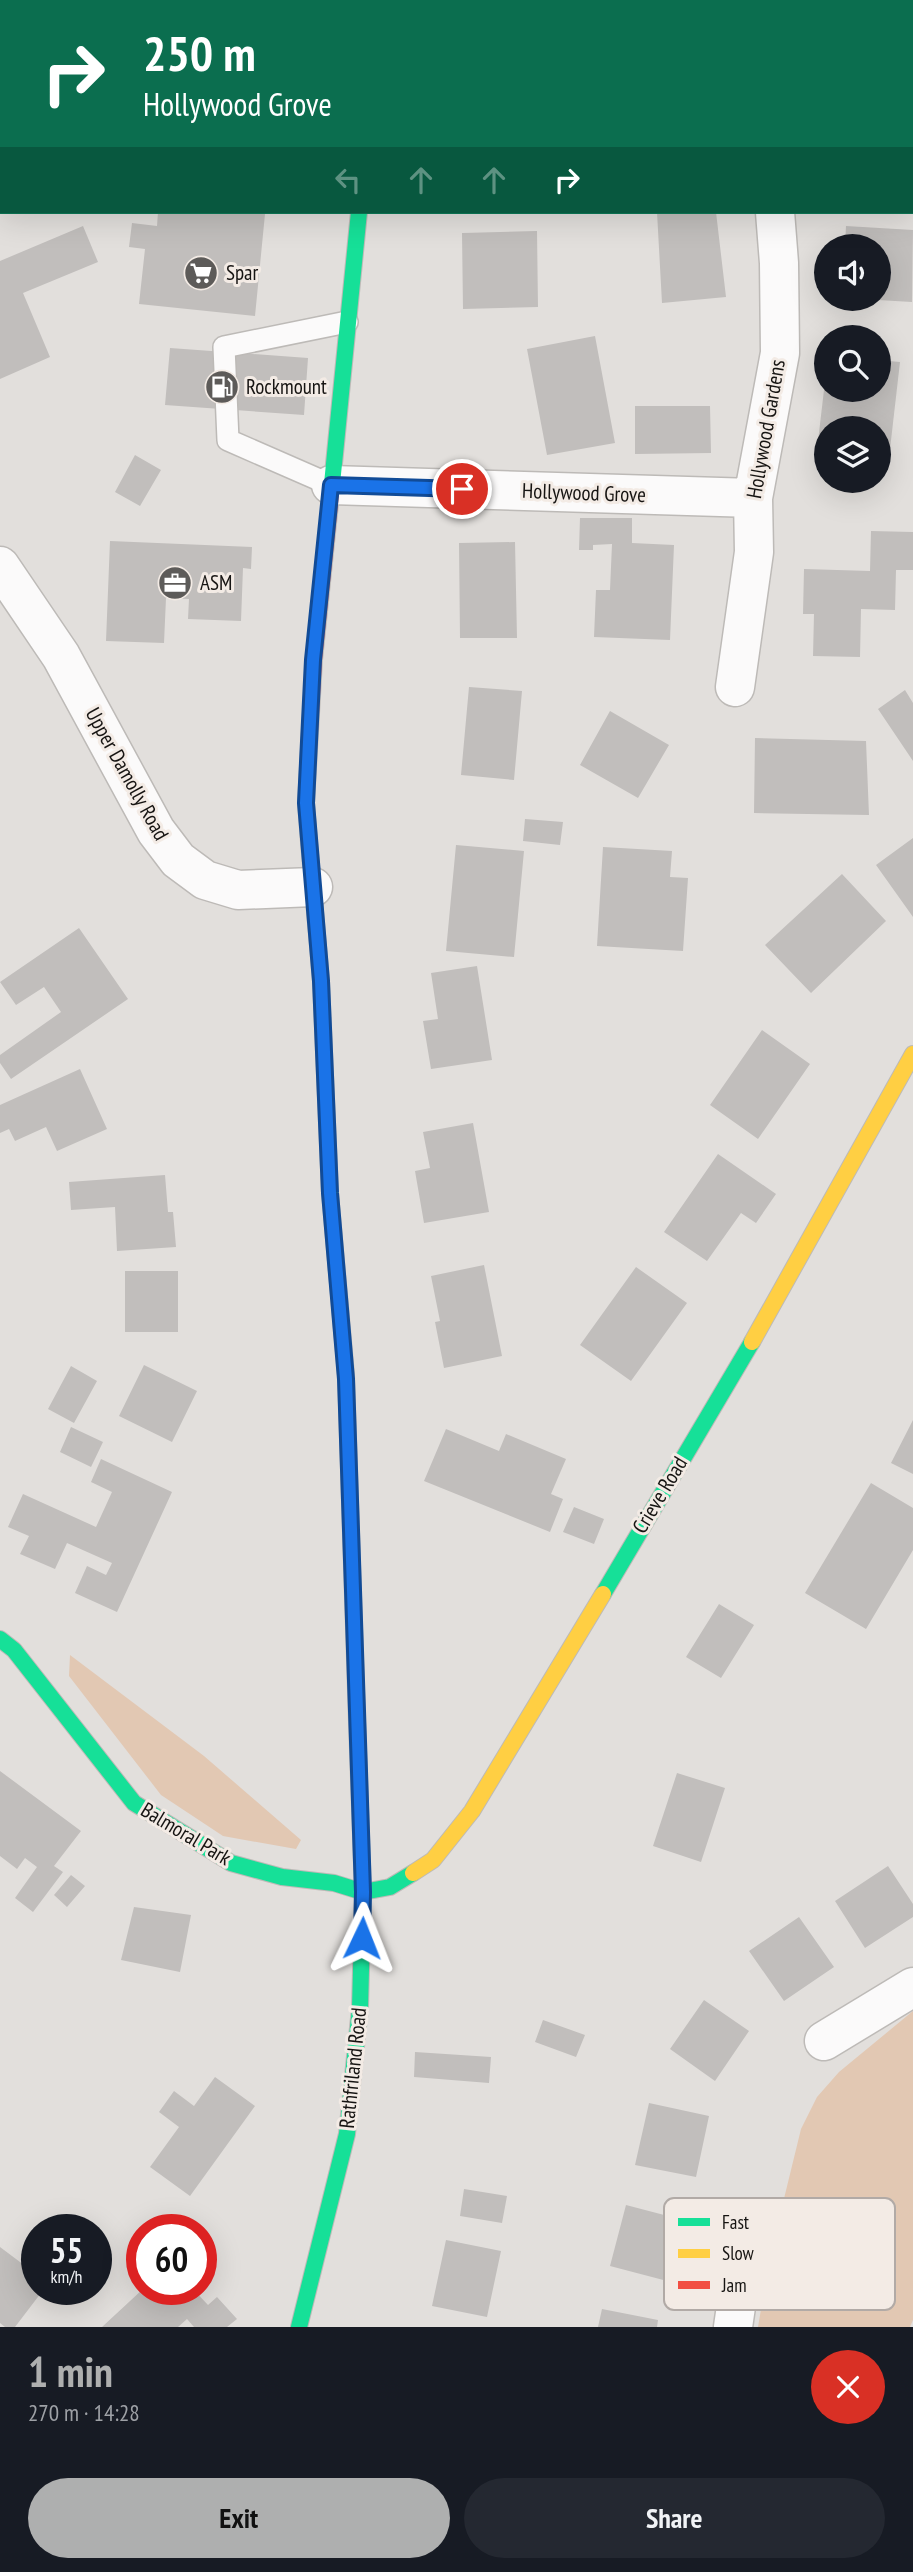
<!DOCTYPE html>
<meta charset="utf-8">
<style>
body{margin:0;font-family:"PT Sans Narrow",sans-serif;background:#242831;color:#f1f3f6;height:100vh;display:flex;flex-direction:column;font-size:26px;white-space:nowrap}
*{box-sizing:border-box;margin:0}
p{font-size:23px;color:#9ea1a6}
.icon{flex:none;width:38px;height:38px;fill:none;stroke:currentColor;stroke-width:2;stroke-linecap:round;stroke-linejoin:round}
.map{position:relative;height:2327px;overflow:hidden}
.details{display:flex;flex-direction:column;background:#171b24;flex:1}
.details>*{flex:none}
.hud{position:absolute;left:0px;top:0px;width:914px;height:214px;box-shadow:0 7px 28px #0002;background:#0b6e4f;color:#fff;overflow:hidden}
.fabs{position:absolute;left:814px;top:234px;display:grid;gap:14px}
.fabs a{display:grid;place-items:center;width:77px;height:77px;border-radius:50%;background:#171b24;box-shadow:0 7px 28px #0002;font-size:35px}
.speed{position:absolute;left:21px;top:2214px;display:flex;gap:14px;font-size:35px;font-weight:700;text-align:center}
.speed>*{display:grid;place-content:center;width:91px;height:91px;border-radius:50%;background:#171b24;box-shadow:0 7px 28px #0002;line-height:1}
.speed small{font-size:18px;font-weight:400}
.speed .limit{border:10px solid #d22;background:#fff;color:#111}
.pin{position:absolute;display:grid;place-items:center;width:60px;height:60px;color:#fff;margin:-30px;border:4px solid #fff;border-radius:50%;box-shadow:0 2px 7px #0007}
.me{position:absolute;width:77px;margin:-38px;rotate:2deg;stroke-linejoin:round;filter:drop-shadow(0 0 5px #0008)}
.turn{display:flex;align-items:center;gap:24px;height:147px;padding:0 28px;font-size:32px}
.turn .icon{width:91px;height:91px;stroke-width:2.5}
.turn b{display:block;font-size:49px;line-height:60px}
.lanes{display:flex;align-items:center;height:66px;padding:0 28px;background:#0003;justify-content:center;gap:35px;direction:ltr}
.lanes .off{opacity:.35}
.round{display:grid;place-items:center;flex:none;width:74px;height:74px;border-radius:37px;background:#242831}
.head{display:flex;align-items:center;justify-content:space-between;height:119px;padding:0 28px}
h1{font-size:42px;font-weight:700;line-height:52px;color:#aeafaf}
.primary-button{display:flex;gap:14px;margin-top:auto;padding:14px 28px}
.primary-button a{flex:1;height:80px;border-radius:42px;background:#aeafaf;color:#111;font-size:28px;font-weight:700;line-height:80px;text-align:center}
.primary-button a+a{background:#242831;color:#f1f3f6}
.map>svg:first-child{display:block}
.green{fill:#e2c8b3}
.building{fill:#c1bebc}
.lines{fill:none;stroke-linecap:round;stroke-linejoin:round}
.lane-casing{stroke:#bdbab7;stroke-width:24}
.street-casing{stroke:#bdbab7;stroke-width:41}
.fast-casing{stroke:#bdbab7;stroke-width:18}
.slow-casing{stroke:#bdbab7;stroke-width:18}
.jam-casing{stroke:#bdbab7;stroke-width:18}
.lane{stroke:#fbfafa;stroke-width:21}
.street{stroke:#fbfafa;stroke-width:38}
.fast{stroke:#16e098;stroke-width:16}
.slow{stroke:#ffcf43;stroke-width:16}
.jam{stroke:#f24e42;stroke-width:16}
.route-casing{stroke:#114b97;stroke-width:18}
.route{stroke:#1a73e8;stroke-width:12}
.labels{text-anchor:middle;stroke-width:6;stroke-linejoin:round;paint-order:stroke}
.poi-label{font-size:21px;fill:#161412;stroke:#f3ebe5;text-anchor:start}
.street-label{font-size:21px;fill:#161412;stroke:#f3ebe5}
.key{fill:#f3ebe5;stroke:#b1aaa6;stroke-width:2}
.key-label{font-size:19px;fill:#161412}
</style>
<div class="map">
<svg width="913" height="2327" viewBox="0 0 913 2327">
<rect width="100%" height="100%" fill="#e2dfdc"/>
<path class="green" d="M70,1655L204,1756L301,1840L296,1849L223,1836L161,1795L69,1676Z
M913,2011V2320L910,2327H758L770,2256L801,2129L817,2097L839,2072Z"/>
<path class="building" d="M158,212L265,214L255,316L139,304L145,249L129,247L132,223L157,226Z
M657,212H716L726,297L662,303Z
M83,226L98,262L23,293L50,357L0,379V261Z
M846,226L913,230L912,302L878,300V247H845Z
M537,231L538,307L463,309L462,233Z
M595,336L615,443L547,455L527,349Z
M170,348L308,358L304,415L165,405Z
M878,360L900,362L890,449L878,448V429H826V442L818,441L824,390H878Z
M635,406H710L711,453L635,454Z
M135,455L161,470L140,506L115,492Z
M580,518H632V543L674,545L670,640L594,637L596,590H610L612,544L593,545V550H579Z
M871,531L913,532V570H896L895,610L861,609L860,657L813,656L814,614H803L804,569L870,571Z
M110,541L252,547L251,569L243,568L241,621L188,619L189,599L166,598L164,643L106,641Z
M515,542L517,638H460L459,543Z
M469,687L522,691L514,780L461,775Z
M905,690L913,703V761L878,709Z
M610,711L669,745L638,798L580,765Z
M755,738L866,741L869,815L754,813Z
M525,819L563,822L560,845L523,841Z
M913,838V917L876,865Z
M456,845L524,851L514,957L446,951Z
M603,847L672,851L670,877L688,878L683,951L597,946Z
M842,874L886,921L811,993L765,945Z
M79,928L128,999L11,1079L0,1063V1055L61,1012L44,987L16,1005L0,982Z
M477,966L492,1060L431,1069L423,1021L438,1019L431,973Z
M762,1030L810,1064L758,1139L710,1105Z
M80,1069L107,1129L57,1151L46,1127L15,1141L9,1129L0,1133V1105Z
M473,1123L489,1212L424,1223L415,1171L430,1168L423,1132Z
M718,1154L776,1194L756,1223L741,1213L707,1261L664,1232Z
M165,1175L168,1212H173L176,1247L117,1251L115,1207L71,1210L69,1182Z
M484,1265L502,1356L444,1368L435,1322L440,1321L431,1276Z
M636,1267L687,1303L631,1381L580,1345Z
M125,1271H178V1332H125Z
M144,1365L197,1391L172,1442L119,1416Z
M71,1366L97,1381L74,1423L48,1409Z
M913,1420V1474L891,1463Z
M71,1427L103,1442L91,1467L60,1452Z
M446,1429L499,1451L506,1434L566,1459L551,1494L563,1499L550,1532L424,1481Z
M101,1459L172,1492L117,1612L75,1593L87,1566L106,1575L112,1563L67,1543L55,1569L20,1554L29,1536L8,1527L23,1494L96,1527L112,1492L91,1482Z
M871,1483L913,1508V1550L866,1629L805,1593Z
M574,1507L604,1519L594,1544L563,1532Z
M719,1604L754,1625L721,1678L686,1657Z
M0,1771L81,1831L54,1866L63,1872L33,1912L15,1898L37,1867L25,1858L17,1869L0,1856Z
M677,1773L725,1788L701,1862L653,1846Z
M888,1866L913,1904V1917L865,1948L835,1901Z
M71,1875L85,1886L67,1907L54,1895Z
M134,1907L191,1915L180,1972L121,1960Z
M799,1917L834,1967L784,2001L749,1951Z
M704,2000L749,2031L715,2081L670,2049Z
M543,2020L585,2035L576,2057L535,2042Z
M415,2052L491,2057L489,2083L414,2077Z
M215,2077L255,2106L190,2196L150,2167L179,2127L159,2112L174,2091L194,2106Z
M649,2103L709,2116L696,2177L635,2165Z
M464,2189L507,2196L502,2223L460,2216Z
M626,2205L687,2221L671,2282L610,2266Z
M446,2240L501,2251L487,2317L432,2306Z
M0,2247L28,2268L37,2256V2289H44L15,2327H5L0,2323Z
M143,2289H193L208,2305L217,2297L237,2319L227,2327H194L187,2319L178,2327H102Z
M602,2309L658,2320L657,2327H598Z"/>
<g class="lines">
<g class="lane-casing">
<path id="lane" d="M331,485L228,440L224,347L347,322"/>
</g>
<g class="street-casing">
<path id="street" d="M331,485L753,498
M0,566L61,656L156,831L178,860L205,880L238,890L313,887
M735,687L754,552L753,498L780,353L779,263L775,212
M824,2041L913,1987
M733,2327L742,2265"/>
</g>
<g class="fast-casing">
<path id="fast" d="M331,494L359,212
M309,842L321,981L330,1193L346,1375
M603,1594L752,1342
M0,1639L14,1650L134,1803L231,1863L282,1877L334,1883L363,1892L390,1887L413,1873
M299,2327L347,2134L360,2008L363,1892L357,1722"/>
</g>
<g class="slow-casing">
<path id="slow" d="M752,1342L913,1054
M346,1375L357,1722
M413,1873L433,1860L472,1811L603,1594"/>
</g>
<g class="jam-casing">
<path id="jam" d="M356,0V2
M309,842L306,803L314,660L331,494"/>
</g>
<use href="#lane" class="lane"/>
<use href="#street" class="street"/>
<use href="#fast" class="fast"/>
<use href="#slow" class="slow"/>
<use href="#jam" class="jam"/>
</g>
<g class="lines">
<g class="route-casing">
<path id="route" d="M362,1938L363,1892L346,1379L330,1193L321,981L306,803L313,660L331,485L462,489"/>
</g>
<use href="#route" class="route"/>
</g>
<defs>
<g id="supermarket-disc" transform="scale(1.75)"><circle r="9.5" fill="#5d5b59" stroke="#f3ebe5"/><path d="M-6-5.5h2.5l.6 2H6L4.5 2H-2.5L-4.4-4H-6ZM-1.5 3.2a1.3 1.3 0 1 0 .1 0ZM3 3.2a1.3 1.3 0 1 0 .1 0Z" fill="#fff"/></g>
<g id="fuel-disc" transform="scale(1.75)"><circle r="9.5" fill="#5d5b59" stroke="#f3ebe5"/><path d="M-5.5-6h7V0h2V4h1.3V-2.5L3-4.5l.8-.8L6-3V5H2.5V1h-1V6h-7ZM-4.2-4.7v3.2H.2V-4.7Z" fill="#fff"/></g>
<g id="office-disc" transform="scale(1.75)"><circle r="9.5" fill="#5d5b59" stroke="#f3ebe5"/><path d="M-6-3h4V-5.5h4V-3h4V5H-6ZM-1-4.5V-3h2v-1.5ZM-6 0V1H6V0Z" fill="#fff"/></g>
</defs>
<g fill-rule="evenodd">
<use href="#supermarket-disc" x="201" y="273"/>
<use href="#fuel-disc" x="222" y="387"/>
<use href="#office-disc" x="175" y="583"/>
</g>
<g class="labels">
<g class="poi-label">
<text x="226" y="280">Spar</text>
<text x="246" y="394">Rockmount</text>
<text x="200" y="590">ASM</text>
</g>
<g class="street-label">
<text transform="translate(766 429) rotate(-80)" y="7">Hollywood Gardens</text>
<text transform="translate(584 493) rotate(2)" y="7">Hollywood Grove</text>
<text transform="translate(127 774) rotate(61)" y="7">Upper Damolly Road</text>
<text transform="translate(660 1495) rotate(-59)" y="7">Crieve Road</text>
<text transform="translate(186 1834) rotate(31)" y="7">Balmoral Park</text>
<text transform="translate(353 2068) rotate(-84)" y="7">Rathfriland Road</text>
</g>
</g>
<rect x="664" y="2198" width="231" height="112" rx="10" class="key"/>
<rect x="678" y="2218" width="32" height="8" fill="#16e098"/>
<rect x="678" y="2249" width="32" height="9" fill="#ffcf43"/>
<rect x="678" y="2281" width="32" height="8" fill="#f24e42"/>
<g class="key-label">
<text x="722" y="2229">Fast</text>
<text x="722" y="2260">Slow</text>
<text x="722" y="2292">Jam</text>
</g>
</svg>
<div class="fabs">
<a><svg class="icon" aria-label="sound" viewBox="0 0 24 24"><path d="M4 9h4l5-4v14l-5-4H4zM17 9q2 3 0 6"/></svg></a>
<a><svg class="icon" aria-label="search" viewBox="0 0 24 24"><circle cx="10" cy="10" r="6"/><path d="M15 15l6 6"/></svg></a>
<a><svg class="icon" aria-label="layers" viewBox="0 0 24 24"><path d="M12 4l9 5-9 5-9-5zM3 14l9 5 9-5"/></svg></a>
</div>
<div class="speed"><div>55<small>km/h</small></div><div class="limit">60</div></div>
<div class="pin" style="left:462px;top:489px;background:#d93025"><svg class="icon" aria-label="arrive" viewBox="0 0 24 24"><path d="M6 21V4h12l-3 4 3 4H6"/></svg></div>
<svg class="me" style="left:362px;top:1938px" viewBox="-20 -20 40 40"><path d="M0-17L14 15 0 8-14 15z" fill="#1a73e8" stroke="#fff" stroke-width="4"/></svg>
<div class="hud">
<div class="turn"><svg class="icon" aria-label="right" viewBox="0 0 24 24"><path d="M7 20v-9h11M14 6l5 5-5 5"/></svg><div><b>250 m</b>Hollywood Grove</div></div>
<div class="lanes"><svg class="icon off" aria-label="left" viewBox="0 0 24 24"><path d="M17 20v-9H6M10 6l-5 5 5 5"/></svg><svg class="icon off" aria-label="ahead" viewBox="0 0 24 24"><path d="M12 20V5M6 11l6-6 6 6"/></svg><svg class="icon off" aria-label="ahead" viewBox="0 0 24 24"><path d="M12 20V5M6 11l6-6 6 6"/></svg><svg class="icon" aria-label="right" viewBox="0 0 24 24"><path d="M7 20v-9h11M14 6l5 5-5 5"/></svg></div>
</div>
</div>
<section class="details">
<div class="head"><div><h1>1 min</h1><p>270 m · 14:28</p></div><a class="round" style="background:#d93025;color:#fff"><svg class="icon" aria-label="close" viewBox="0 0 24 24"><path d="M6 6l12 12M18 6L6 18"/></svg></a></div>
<div class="primary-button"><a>Exit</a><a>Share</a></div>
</section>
